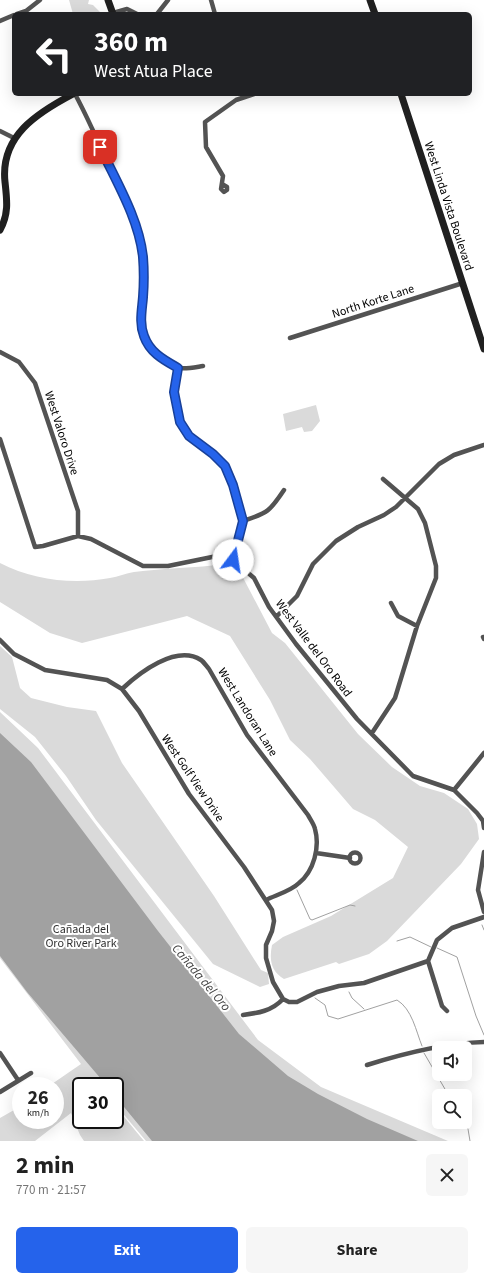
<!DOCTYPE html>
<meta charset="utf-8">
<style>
body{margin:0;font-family:"Source Sans 3",sans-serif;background:#f6f6f6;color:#222;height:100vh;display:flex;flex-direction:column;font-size:15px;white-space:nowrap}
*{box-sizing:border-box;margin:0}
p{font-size:13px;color:#767676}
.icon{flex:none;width:22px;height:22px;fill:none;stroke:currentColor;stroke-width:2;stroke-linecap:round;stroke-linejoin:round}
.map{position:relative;height:1141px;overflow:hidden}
.drawer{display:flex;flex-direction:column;background:#fff;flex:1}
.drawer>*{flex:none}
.guide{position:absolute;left:12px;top:12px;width:460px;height:84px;border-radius:6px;box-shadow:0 4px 16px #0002;background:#202124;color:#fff;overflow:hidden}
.controls{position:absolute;left:432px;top:1041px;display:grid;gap:8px}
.controls a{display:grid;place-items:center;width:40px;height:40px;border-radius:6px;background:#fff;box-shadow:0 4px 16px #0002;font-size:20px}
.speed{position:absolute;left:12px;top:1077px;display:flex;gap:8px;font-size:20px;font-weight:700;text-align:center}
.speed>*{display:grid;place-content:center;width:52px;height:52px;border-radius:50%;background:#fff;box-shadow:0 4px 16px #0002;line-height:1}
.speed small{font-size:10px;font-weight:400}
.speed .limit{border:2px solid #111;border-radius:6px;background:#fff;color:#111}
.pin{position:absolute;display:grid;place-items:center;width:34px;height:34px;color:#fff;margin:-17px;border-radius:8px;box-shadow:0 2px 6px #0006}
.me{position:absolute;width:44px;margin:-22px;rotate:14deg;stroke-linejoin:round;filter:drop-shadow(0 0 3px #0008)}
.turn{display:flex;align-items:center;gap:14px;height:84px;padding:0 16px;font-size:18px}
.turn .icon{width:52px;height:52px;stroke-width:2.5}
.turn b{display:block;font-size:28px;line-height:34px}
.round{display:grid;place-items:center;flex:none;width:42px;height:42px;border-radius:6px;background:#f6f6f6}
.summary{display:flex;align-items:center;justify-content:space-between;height:68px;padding:0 16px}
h1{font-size:24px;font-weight:700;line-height:30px}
.cta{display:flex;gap:8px;margin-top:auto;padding:8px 16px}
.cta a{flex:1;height:46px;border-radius:6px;background:#2563eb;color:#fff;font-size:16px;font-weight:700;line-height:46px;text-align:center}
.cta a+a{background:#f6f6f6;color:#222}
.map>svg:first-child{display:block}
.green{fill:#dadada}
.water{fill:#a1a1a1}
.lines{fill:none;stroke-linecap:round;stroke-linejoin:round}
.stream{stroke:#a1a1a1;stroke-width:1}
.street{stroke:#535353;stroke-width:4.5}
.secondary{stroke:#202020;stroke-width:7}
.route-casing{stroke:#184099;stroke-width:10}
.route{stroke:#2563eb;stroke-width:7}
.labels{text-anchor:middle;stroke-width:4;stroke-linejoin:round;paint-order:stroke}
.street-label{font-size:12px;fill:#000;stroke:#fff}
.park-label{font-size:12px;fill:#313131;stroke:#fff}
.water-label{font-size:13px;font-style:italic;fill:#424242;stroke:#fff}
</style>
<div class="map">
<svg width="484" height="1141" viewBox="0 0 484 1141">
<rect width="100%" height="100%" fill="#fff"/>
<path class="green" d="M69,0H89L88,4L93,5L102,14H73Z
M316,405L320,421L312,431L304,432L302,427L286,431L283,414Z
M0,563C33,580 73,585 110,578C118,577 126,573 134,572C164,568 195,568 226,564L238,568L272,633L285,643L358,734L392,767L420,786L444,793L468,809L477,824L479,839L461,864L387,941L369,954L339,964L336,962L284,979C271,971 269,960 272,945L283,937L331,916L393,878L408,847L375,820L353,809L310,759L290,740L270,700L230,636L187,616L82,643L50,633L0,602Z
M0,646L12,657L20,688L31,698L67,707L96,711L122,763L214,896L261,970L268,973L269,984L260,987L213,964L96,820L66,776L35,737L0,709Z
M0,712L38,748L258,1040L321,1087L448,1141H146L115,1104V1086H81V1120H115V1106L144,1141H84L80,1135L71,1113L35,1141H0V1118L21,1106V1120H55V1086H49L81,1064L0,958Z"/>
<path class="water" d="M0,733L31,762L158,931L239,1034L288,1076L318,1094L367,1119L418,1141H152L115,1096V1086H107L27,992L0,956Z"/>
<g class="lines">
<path class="stream" d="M297,890L310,919L312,920L350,905L355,906
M482,925L484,930
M397,941L410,937L431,947
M437,948L457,957L476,1016L484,1035
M349,992L352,998L364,1009
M315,998L325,1005L328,1016L338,1019L397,1000C412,1009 416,1031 422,1046
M424,1053L449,1096
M464,1122L468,1129L470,1141"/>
<path class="street" d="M211,0L215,14
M113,13L127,9L137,14
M17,14L26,11L40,0
M157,14L168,0
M0,21L14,15
M75,94C90,122 103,152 116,182C127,206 139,230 143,256C147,285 132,326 152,350C156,356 172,367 179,368C187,369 196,367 203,366
M0,131L14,138
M222,184L227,187V190L224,192L221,189L223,176L206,147L205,122L236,100L254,94
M290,338L463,283
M0,352L19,362L35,383L78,511V536
M178,368L174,392L180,422L189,436L213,454L225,466L233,485L243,521L233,560
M0,439L35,547L43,546L78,536L91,539L143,566H168L217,556L233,560L254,578L269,607L296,644L357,719L413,776L454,790L477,813L483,821L484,828
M243,521C268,513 270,511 284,490
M391,603L398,616L417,626
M277,616L297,596L313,564L336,541L358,527L384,515L396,507L439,464L454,455L484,445
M483,637L484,639
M0,640L14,654L45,670L107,680L122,689L139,711L189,794L244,867L272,910L274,921L272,931L266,945V958L273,982L283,999L289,1002H297L317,992L339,986L364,983L428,961L437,940L452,928L484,917
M122,689C139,673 176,644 201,660C204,662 207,667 209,669L247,735L308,815C310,819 314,824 315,829C320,847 314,871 299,883C291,891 276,895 266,900
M372,733L395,698L417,626L436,578V566L425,523L418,509L383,479
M454,790L484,753
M484,852L478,890L484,912
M349.5 858a5.5 5.5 0 1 1 11 0a5.5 5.5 0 1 1-11 0Z
M316,853L350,858
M428,961L442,1006L447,1011
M243,1015C258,1013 272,1011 283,999
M0,1053L18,1080
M367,1065C405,1053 444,1043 484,1042
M0,1092L31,1073"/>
<path class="secondary" d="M108,0L113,14
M370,0L375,14
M401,94L484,349
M0,230C9,214 7,200 5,182C0,136 37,113 73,94"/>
</g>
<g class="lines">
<g class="route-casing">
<path id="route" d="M100,147C116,181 139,219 143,257C144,270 144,284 143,297C142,310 139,323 144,336C150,353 164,360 178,368L174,392L180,422L189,436L213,454L225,466L233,485L243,521L233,560"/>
</g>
<use href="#route" class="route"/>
</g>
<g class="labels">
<g class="street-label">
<text transform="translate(449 206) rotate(72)" y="4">West Linda Vista Boulevard</text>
<text transform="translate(373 301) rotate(-18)" y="4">North Korte Lane</text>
<text transform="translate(62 433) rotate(72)" y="4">West Valoro Drive</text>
<text transform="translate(314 648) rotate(53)" y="4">West Valle del Oro Road</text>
<text transform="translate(248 712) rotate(58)" y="4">West Landoran Lane</text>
<text transform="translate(193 778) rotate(56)" y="4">West Golf View Drive</text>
</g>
<g class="park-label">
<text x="81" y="933">Cañada del<tspan x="81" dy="14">Oro River Park</tspan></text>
</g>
<g class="water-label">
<text transform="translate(202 977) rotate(50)" y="5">Cañada del Oro</text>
</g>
</g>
</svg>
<div class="controls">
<a><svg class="icon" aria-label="sound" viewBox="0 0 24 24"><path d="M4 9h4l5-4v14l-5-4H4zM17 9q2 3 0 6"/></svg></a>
<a><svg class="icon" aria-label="search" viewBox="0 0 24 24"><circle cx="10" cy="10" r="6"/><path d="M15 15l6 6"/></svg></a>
</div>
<div class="speed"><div>26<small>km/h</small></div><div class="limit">30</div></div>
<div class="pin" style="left:100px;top:147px;background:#d93025"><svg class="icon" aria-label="arrive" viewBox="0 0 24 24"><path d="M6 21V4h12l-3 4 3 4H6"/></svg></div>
<svg class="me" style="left:233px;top:560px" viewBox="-20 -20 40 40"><circle r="19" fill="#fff"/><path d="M0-13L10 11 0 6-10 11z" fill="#2563eb"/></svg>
<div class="guide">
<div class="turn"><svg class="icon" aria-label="left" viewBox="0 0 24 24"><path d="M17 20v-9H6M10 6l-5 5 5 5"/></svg><div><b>360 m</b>West Atua Place</div></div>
</div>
</div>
<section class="drawer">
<div class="summary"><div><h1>2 min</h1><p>770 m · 21:57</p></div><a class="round"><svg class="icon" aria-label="close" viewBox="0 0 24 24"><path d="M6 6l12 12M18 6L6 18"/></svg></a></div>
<div class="cta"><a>Exit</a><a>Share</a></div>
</section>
